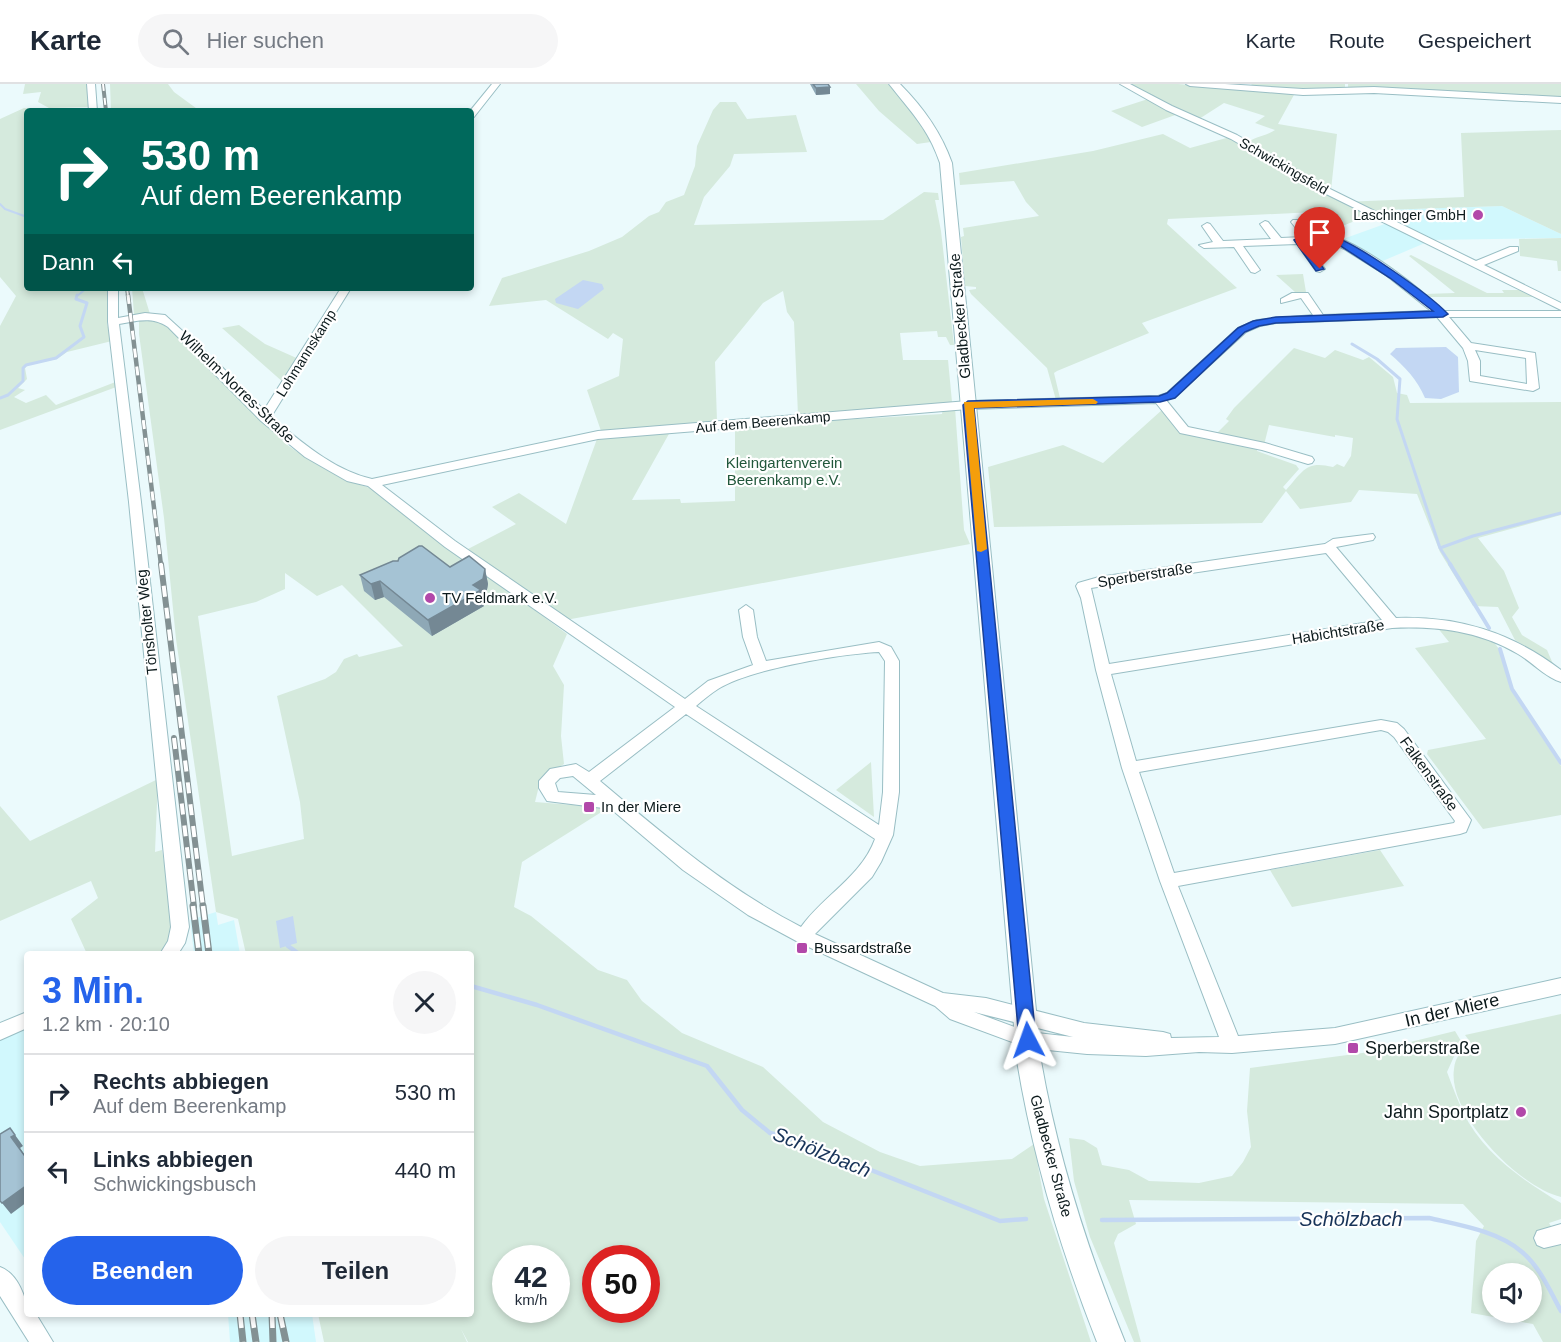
<!DOCTYPE html>
<html lang="de">
<meta charset="utf-8">
<style>
body{margin:0;font-family:Arial,sans-serif;background:#f6f6f7;color:#1f2937;height:100vh;display:flex;flex-direction:column;font-size:22px;white-space:nowrap}
*{box-sizing:border-box;margin:0}
p{font-size:20px;color:#747a83}
.icon{flex:none;width:33px;height:33px;fill:none;stroke:currentColor;stroke-width:2;stroke-linecap:round;stroke-linejoin:round}
.map{position:relative;flex:1;overflow:hidden}
.panel{position:absolute;left:24px;top:867px;width:450px;height:366px;display:flex;flex-direction:column;background:#fff;border-radius:6px;box-shadow:0 3px 9px #0003}
.panel>*{flex:none}
.banner{position:absolute;left:24px;top:24px;width:450px;height:183px;border-radius:6px;box-shadow:0 3px 9px #0003;background:#00695c;color:#fff;overflow:hidden}
.controls{position:absolute;left:1482px;top:1179px;display:grid;gap:12px}
.controls a{display:grid;place-items:center;width:60px;height:60px;border-radius:50%;background:#fff;box-shadow:0 3px 9px #0003;font-size:30px}
.speed{position:absolute;left:492px;top:1161px;display:flex;gap:12px;font-size:30px;font-weight:700;text-align:center}
.speed>*{display:grid;place-content:center;width:78px;height:78px;border-radius:50%;background:#fff;box-shadow:0 3px 9px #0003;line-height:1}
.speed small{font-size:15px;font-weight:400}
.speed .limit{border:9px solid #d22;background:#fff;color:#111}
.pin{position:absolute;display:grid;place-items:center;width:51px;height:51px;color:#fff;margin:-62px -26px;border-radius:50% 50% 50% 0;rotate:-45deg;box-shadow:0 0 6px #0007}
.pin .icon{rotate:45deg}
.me{position:absolute;width:66px;margin:-33px;rotate:356deg;stroke-linejoin:round;filter:drop-shadow(0 0 4px #0008)}
.turn{display:flex;align-items:center;gap:21px;height:126px;padding:0 18px;font-size:27px}
.turn .icon{width:78px;height:78px;stroke-width:2.5}
.turn b{display:block;font-size:42px;line-height:51px}
.then{display:flex;align-items:center;height:57px;padding:0 18px;background:#0003;gap:12px;font-size:22px}
.round{display:grid;place-items:center;flex:none;width:63px;height:63px;border-radius:32px;background:#f6f6f7}
.overview{display:flex;align-items:center;justify-content:space-between;height:102px;padding:0 18px}
h1{font-size:36px;font-weight:700;line-height:45px;color:#2563eb}
.primary-button{display:flex;gap:12px;margin-top:auto;padding:12px 18px}
.primary-button a{flex:1;height:69px;border-radius:36px;background:#2563eb;color:#fff;font-size:24px;font-weight:700;line-height:69px;text-align:center}
.primary-button a+a{background:#f6f6f7;color:#1f2937}
ul{padding:0;list-style:none}
li{display:flex;align-items:center;gap:18px;height:78px;padding:0 18px;border-top:2px solid #e0e1e3}
li div{flex:1}
li b{display:block;font-size:22px}
li em{font-style:normal}
header{display:flex;align-items:center;gap:36px;box-sizing:border-box;height:84px;padding:0 30px;background:#fff;border-bottom:2px solid #e0e1e3}
header strong{font-size:28px}
nav{display:flex;gap:33px;margin-inline-start:auto;font-size:21px}
.search{width:420px;height:54px;background:#f6f6f7;display:flex;align-items:center;gap:15px;box-sizing:border-box;padding:0 21px;border-radius:33px;color:#747a83;font-size:22px}
.map>svg:first-child{display:block}
.built{fill:#d1f8fd}
.green{fill:#d5eadd;fill-rule:evenodd}
.water{fill:#c3d7f3}
.lines{fill:none;stroke-linecap:round;stroke-linejoin:round}
.stream-far3{stroke:#c3d7f3;stroke-width:2}
.stream-far2{stroke:#c3d7f3;stroke-width:3}
.stream-far1{stroke:#c3d7f3;stroke-width:4}
.stream{stroke:#c3d7f3;stroke-width:4.5}
.minor-casing{stroke:#99bec4;stroke-width:2}
.major-casing{stroke:#99bec4;stroke-width:2}
.minor{fill:#fff;fill-rule:evenodd}
.major{fill:#fff;fill-rule:evenodd}
.rail-far3-casing{stroke:#839193;stroke-width:4}
.rail-far2-casing{stroke:#839193;stroke-width:4.5}
.rail-far1-casing{stroke:#839193;stroke-width:6}
.rail-casing{stroke:#839193;stroke-width:7}
.rail-far3{stroke:#fff;stroke-width:2;stroke-dasharray:7;stroke-linecap:butt}
.rail-far2{stroke:#fff;stroke-width:3;stroke-dasharray:9;stroke-linecap:butt}
.rail-far1{stroke:#fff;stroke-width:4;stroke-dasharray:11;stroke-linecap:butt}
.rail{stroke:#fff;stroke-width:4.5;stroke-dasharray:14;stroke-linecap:butt}
.wall{fill:#8ea8b6}
.shaded-wall{fill:#748894}
.building{fill:#a5c3d4;stroke:#748894;stroke-width:1.5}
.route{fill:#2563eb;stroke:#184099;stroke-width:1.5}
.slow{fill:#f59e0b}
.poi-dot{fill:#b248a9;stroke:#fff;stroke-width:2}
.labels{text-anchor:middle;stroke-width:4.5;stroke-linejoin:round;paint-order:stroke}
.far-street-label{font-size:14px;fill:#0c1a1c;stroke:#fff}
.far-poi-label{font-size:14px;fill:#0c1a1c;stroke:#fff;text-anchor:end}
.street-label{font-size:15px;fill:#0c1a1c;stroke:#fff}
.park-label{font-size:15px;fill:#21573b;stroke:#fff}
.poi-label{font-size:15px;fill:#0c1a1c;stroke:#fff;text-anchor:start}
.near-street-label{font-size:18px;fill:#0c1a1c;stroke:#fff}
.near-poi-label{font-size:18px;fill:#0c1a1c;stroke:#fff;text-anchor:start}
.near-water-label{font-size:20px;font-style:italic;fill:#173358;stroke:#fff}
</style>
<header>
<strong>Karte</strong>
<div class="search"><svg class="icon" aria-label="search" viewBox="0 0 24 24"><circle cx="10" cy="10" r="6"/><path d="M15 15l6 6"/></svg>Hier suchen</div>
<nav><a>Karte</a><a>Route</a><a>Gespeichert</a></nav>
</header>
<div class="map">
<svg width="1561" height="1258" viewBox="0 0 1561 1258">
<rect width="100%" height="100%" fill="#ebfafc"/>
<path class="built" d="M1502,122L1561,150V154L1432,156L1378,179L1343,155L1393,137L1375,128L1382,126Z
M216,828L218,841L234,836L240,870H194L190,836Z
M27,942V1178L0,1138V954Z
M228,1230H312L316,1258H230Z"/>
<path class="green" d="M25,0H89L91,23L49,24L38,18L41,8L23,10Z
M110,0H168L174,8L200,27H111Z
M856,0H888L915,27L931,58L917,60L879,27Z
M1129,0H1178L1295,9L1278,40L1337,50L1331,106L1248,58C1257,52 1266,52 1275,46L1255,39L1265,32L1224,19L1199,35Z
M1252,0H1345V6L1249,3Z
M1348,0H1561V14L1348,5Z
M1148,15L1178,30L1142,43L1111,27Z
M720,18H736L747,35L796,31L807,68L734,70L730,82L704,113L694,141L883,136L924,108L938,109L939,116H935L941,147L954,261H950L946,253H938L937,247L900,249L903,276H948L952,318L798,331L794,238L787,228L783,207L763,219L715,278L717,337L601,347L587,306L619,292L623,255L613,249L608,255L546,216L489,222L502,194L589,167L622,153L649,132L659,128L666,118L684,111L695,82L697,62L713,26Z
M24,24L91,27H27V204H109L107,240L112,257L67,268L57,275L28,281L25,284L27,295L18,304L25,306L14,313L26,319L46,311L56,321L118,297L119,302L0,346V242L16,212L0,193V35Z
M1561,46V150L1502,122L1382,126L1335,145L1315,128L1168,135L1167,140L1237,204L1142,239L1149,249L1057,287L1054,289L1060,314L1056,316L1047,284L971,210L969,206L976,205V203L965,202L961,153L964,152L963,144L1039,132L1026,118L1014,97L960,101L959,89L1093,67L1163,50L1190,64L1230,53L1290,87L1305,99L1343,118L1464,113L1461,49Z
M1561,154V187H1558L1557,177L1520,172L1519,155Z
M1411,171L1487,209H1504L1502,206H1519L1534,213H1429L1424,210L1455,209L1409,172Z
M1303,190L1306,208H1295L1276,191Z
M132,204H142L150,230L134,231Z
M139,236L157,237L178,250L286,360C311,378 340,395 370,404L567,550L553,582L564,601L561,652L564,680L541,694L535,718L598,723L603,727L522,778L514,823L531,832L598,886L627,896L642,917L682,949L763,983L823,1038L880,1068L920,1082L1012,1075L1034,1060L1044,1115L1091,1258H468L461,1245L467,1258H324L318,1230H471V870H246L238,835L216,828L176,555L164,434L139,250ZM285,489L317,512L342,501L403,562L359,573L357,570L344,575L336,588L325,595L277,612L300,718L304,755L232,772L198,532L256,518L285,505ZM506,1174H556V1226H506ZM596,1174H646V1226H596Z
M239,241L265,260L301,276L284,299L222,244Z
M1294,264L1325,274L1335,266L1363,276L1369,273L1393,293L1397,309L1407,311L1410,319L1561,318V431L1478,454L1504,487L1519,524L1512,533L1522,551L1547,566L1553,580L1515,556L1498,523L1473,522L1440,468L1417,410L1359,406L1351,418L1300,425L1286,407L1262,439L994,443L988,383L1063,361L1103,379L1163,325L1177,342L1188,351L1257,363V367L1296,381L1299,385L1283,403L1286,406C1303,387 1306,376 1333,383L1337,380L1344,383L1351,372L1353,354L1335,351V353L1269,341L1264,361L1214,352L1229,337L1226,335L1234,324Z
M943,324H955L964,446L970,460L566,536L468,465L516,440L492,423L519,409L566,440L597,355L670,348L632,416L680,415L681,419L735,417V342L942,330Z
M1437,543L1451,544L1493,557L1499,565L1513,609L1561,682V731L1483,745L1427,670L1428,666L1486,655L1415,564L1449,558Z
M871,678L874,733L836,706Z
M158,695L155,768L162,766L175,845L164,870H87L71,835L98,814L91,797L0,837V722L30,757Z
M1380,766L1404,802L1292,823L1270,786Z
M1561,930V1113C1520,1104 1447,1030 1454,985C1455,973 1462,966 1471,959L1465,951Z
M1455,947L1461,957L1447,988C1452,1001 1457,1015 1463,1028C1483,1069 1522,1096 1561,1119V1135L1549,1139L1561,1158V1258H1543L1533,1240L1471,1229L1476,1157L1484,1142L1463,1120L1129,1116L1136,1140L1118,1150L1114,1159L1141,1258H1134L1090,1153L1074,1097L1069,1054L1084,1056L1097,1064L1102,1081L1129,1086L1149,1097L1199,1099L1232,1092L1243,1078L1251,1063L1247,1027L1250,984L1370,968ZM1492,1190H1532V1228H1492Z"/>
<path class="water" d="M583,196L602,200L604,205L578,225L556,219L555,215Z
M1446,263L1458,273L1459,308L1441,315L1425,314C1417,295 1405,283 1390,270L1396,264Z
M293,832L297,859L280,864L276,837Z"/>
<g class="lines">
<path class="stream-far3" d="M0,120L5,125L27,133
M77,212L87,204"/>
<path class="stream-far2" d="M1352,260L1377,275L1400,295L1397,335L1440,464
M0,314L8,311L23,297V284L26,281L56,274L84,253L80,242L87,219L76,215L77,211
M1451,481L1440,464L1473,452L1561,429"/>
<path class="stream-far1" d="M1450,480L1489,544
M1500,565L1512,605L1561,679"/>
<path class="stream" d="M288,862L299,870
M471,902L537,921L707,982L742,1026L770,1049L795,1056L1000,1137L1026,1135
M1102,1136L1429,1134C1459,1141 1498,1147 1522,1168C1540,1183 1550,1207 1561,1227"/>
<g class="minor-casing">
<path id="minor" d="M87,0H95L97,27H89Z
M492,0H500L474,33L471,34L470,27Z
M1120,0H1130L1172,22L1237,51L1328,104L1476,177L1510,163H1518V167L1484,181L1561,219V226L1322,108L1231,55L1166,26Z
M1186,0H1225L1303,5L1374,3L1561,13V19L1374,9L1303,11L1190,2Z
M1293,136H1299L1313,153C1320,153 1329,151 1336,153C1369,165 1418,202 1443,227H1561V233H1449L1471,259L1535,269L1539,304L1533,307L1470,297L1468,277L1463,264L1437,233L1276,239L1260,242L1246,248L1175,313L1166,316L1188,343L1265,359L1312,373L1314,376L1312,379L1308,380L1262,366L1180,349L1156,319L968,325L598,355L382,401L455,457L685,615L708,597L753,581L743,553L739,526L746,521L753,526L757,553L766,577L879,558L891,563L899,577V708L893,751L881,778L872,793L815,850L943,909L986,914L1084,939L1163,948L1170,950L1171,954L1219,953L1160,797L1122,684L1096,586L1081,514L1076,502L1078,499L1099,493L1325,460L1333,455L1373,450L1375,453L1373,456L1336,463L1396,534C1458,532 1511,548 1561,586V598C1546,594 1532,578 1518,570C1479,547 1437,542 1392,544L1111,590L1136,677L1381,636L1397,639L1404,645L1471,736L1466,748L1460,750L1178,802L1238,952L1335,944L1561,894V910L1335,960L1232,969L1199,968L1146,972L1087,970L1028,964L950,935L935,922L800,859L748,831L683,786L611,725L547,717L539,704V697L550,685L576,680L589,688L675,623L445,463L368,402L347,397L305,373L261,337L168,243C152,232 137,237 119,240L141,418L189,843L185,859L178,870H160L168,857L171,843L129,418L108,238V204H118V234L145,229L165,231L222,283L264,326L341,204H351L271,333C302,358 333,386 372,395L598,347L968,317L1158,312L1167,309L1238,244L1257,236L1313,231L1301,214L1281,219V215L1292,209H1308L1323,231L1431,227L1387,192L1344,165L1330,158L1306,159L1325,185L1320,188L1316,187L1297,160L1243,162L1260,186L1255,189L1251,188L1234,163L1204,164L1199,161L1213,158L1202,142L1207,139L1210,140L1223,157L1271,155L1260,140L1265,137L1268,138L1281,154L1303,153L1291,138ZM1475,266L1526,274L1527,300L1480,292V277ZM1326,469L1382,536L1109,580L1091,504ZM879,568L885,577L883,708L879,741L696,622C703,616 710,610 718,605C750,585 840,570 879,568ZM686,630L875,755C861,793 824,811 801,843C726,804 664,751 600,697ZM1381,646L1388,648L1394,653L1455,737L1454,739L1174,789L1139,688ZM573,692L596,711L558,708L555,699L560,694ZM974,928L1073,953L1028,948Z
M27,928V944L0,956V939Z
M1561,1140V1160L1544,1164L1537,1161L1534,1154L1537,1147Z
M0,1183C17,1189 27,1213 27,1230H36L53,1258H29L0,1212Z"/>
</g>
<g class="major-casing">
<path id="major" d="M889,0H900C923,23 941,48 952,79L1041,977C1058,1074 1088,1167 1125,1258H1097C1061,1167 1033,1074 1017,977L940,79C928,44 911,28 889,0Z"/>
</g>
<use href="#minor" class="minor"/>
<use href="#major" class="major"/>
<g class="rail-far3-casing">
<path id="rail-far3" d="M103,0L106,27
M127,204L128,212"/>
</g>
<g class="rail-far2-casing">
<path id="rail-far2" d="M128,211L161,481"/>
</g>
<g class="rail-far1-casing">
<path id="rail-far1" d="M161,480L203,823
M174,654L194,823"/>
</g>
<g class="rail-casing">
<path id="rail" d="M193,822L199,870
M203,822L209,870
M240,1230L243,1258
M252,1230L256,1258
M272,1230L273,1258
M280,1230L286,1258"/>
</g>
<use href="#rail-far3" class="rail-far3"/>
<use href="#rail-far2" class="rail-far2"/>
<use href="#rail-far1" class="rail-far1"/>
<use href="#rail" class="rail"/>
</g>
<path class="wall" d="M810,0H828L830,3V10L816,11Z
M450,483L485,485L488,500L486,511L482,513L484,522L432,552L384,513L375,516L364,507L360,491Z"/>
<path class="shaded-wall" d="M830,3V10L816,11V4Z
M485,485L488,500L486,511L482,513L484,522L432,552L428,536L473,501Z
M380,497L384,513L375,516L371,500Z
M10,1044L23,1062L20,1064L27,1075L11,1053Z
M27,1101V1118L11,1130L2,1119Z"/>
<path class="building" d="M813,0H828L830,3L816,4Z
M419,462H422L450,483L469,472L485,485L483,495L473,501L481,506L428,536L380,497L371,500L360,491L393,477H398L399,474Z
M10,1044L15,1051L11,1053L27,1075V1101L2,1119L0,1117V1050Z"/>
<path class="route" d="M1332,152C1358,160 1429,210 1448,230L1443,233L1276,239L1259,242L1245,248L1175,314L1160,318L974,324L1036,956L1033,961L1028,964L1022,961L1019,956L963,321L968,317L1159,312L1167,309L1238,244L1253,237L1276,233L1433,227L1390,194L1339,161L1331,157L1305,159L1324,185L1316,187L1294,156L1299,153Z"/>
<path class="slow" d="M1093,315L1098,318L1096,320L974,324L987,465L981,468L977,467L964,318Z"/>
<g class="poi-dot">
<circle cx="1478" cy="131" r="6"/>
<circle cx="430" cy="514" r="6"/>
<rect x="583" y="717" width="12" height="12" rx="3"/>
<rect x="796" y="858" width="12" height="12" rx="3"/>
<rect x="1347" y="958" width="12" height="12" rx="3"/>
<circle cx="1521" cy="1028" r="6"/>
</g>
<g class="labels">
<g class="far-street-label">
<text transform="translate(1284 82) rotate(30)" y="5">Schwickingsfeld</text>
<text transform="translate(306 269) rotate(-58)" y="5">Lohmannskamp</text>
<text transform="translate(763 338) rotate(-5)" y="5">Auf dem Beerenkamp</text>
</g>
<g class="far-poi-label">
<text x="1466" y="136">Laschinger GmbH</text>
</g>
<g class="street-label">
<text transform="translate(960 232) rotate(-95)" y="5">Gladbecker Straße</text>
<text transform="translate(237 303) rotate(44)" y="5">Wilhelm-Norres-Straße</text>
<text transform="translate(1145 491) rotate(-9)" y="5">Sperberstraße</text>
<text transform="translate(147 538) rotate(-96)" y="5">Tönsholter Weg</text>
<text transform="translate(1338 548) rotate(-9)" y="5">Habichtstraße</text>
<text transform="translate(1429 690) rotate(54)" y="5">Falkenstraße</text>
<text transform="translate(1051 1072) rotate(75)" y="5">Gladbecker Straße</text>
</g>
<g class="park-label">
<text x="784" y="384">Kleingartenverein<tspan x="784" dy="17">Beerenkamp e.V.</tspan></text>
</g>
<g class="poi-label">
<text x="442" y="519">TV Feldmark e.V.</text>
<text x="601" y="728">In der Miere</text>
<text x="814" y="869">Bussardstraße</text>
</g>
<g class="near-street-label">
<text transform="translate(1452 926) rotate(-13)" y="6">In der Miere</text>
</g>
<g class="near-poi-label">
<text x="1365" y="970">Sperberstraße</text>
<text x="1509" y="1034" text-anchor="end">Jahn Sportplatz</text>
</g>
<g class="near-water-label">
<text transform="translate(822 1068) rotate(22)" y="7">Schölzbach</text>
<text x="1351" y="1142">Schölzbach</text>
</g>
</g>
</svg>
<div class="controls">
<a><svg class="icon" aria-label="sound" viewBox="0 0 24 24"><path d="M4 9h4l5-4v14l-5-4H4zM17 9q2 3 0 6"/></svg></a>
</div>
<div class="speed"><div>42<small>km/h</small></div><div class="limit">50</div></div>
<div class="pin" style="left:1320px;top:185px;background:#d93025"><svg class="icon" aria-label="arrive" viewBox="0 0 24 24"><path d="M6 21V4h12l-3 4 3 4H6"/></svg></div>
<svg class="me" style="left:1028px;top:956px" viewBox="-20 -20 40 40"><path d="M0-17L14 15 0 8-14 15z" fill="#2563eb" stroke="#fff" stroke-width="4"/></svg>
<div class="banner">
<div class="turn"><svg class="icon" aria-label="right" viewBox="0 0 24 24"><path d="M7 20v-9h11M14 6l5 5-5 5"/></svg><div><b>530 m</b>Auf dem Beerenkamp</div></div>
<div class="then">Dann<svg class="icon" aria-label="left" viewBox="0 0 24 24"><path d="M17 20v-9H6M10 6l-5 5 5 5"/></svg></div>
</div>
<section class="panel">
<div class="overview"><div><h1>3 Min.</h1><p>1.2 km · 20:10</p></div><a class="round"><svg class="icon" aria-label="close" viewBox="0 0 24 24"><path d="M6 6l12 12M18 6L6 18"/></svg></a></div>
<ul>
<li><svg class="icon" aria-label="right" viewBox="0 0 24 24"><path d="M7 20v-9h11M14 6l5 5-5 5"/></svg><div><b>Rechts abbiegen</b><p>Auf dem Beerenkamp</p></div><em>530 m</em></li>
<li><svg class="icon" aria-label="left" viewBox="0 0 24 24"><path d="M17 20v-9H6M10 6l-5 5 5 5"/></svg><div><b>Links abbiegen</b><p>Schwickingsbusch</p></div><em>440 m</em></li>
</ul>
<div class="primary-button"><a>Beenden</a><a>Teilen</a></div>
</section>
</div>
